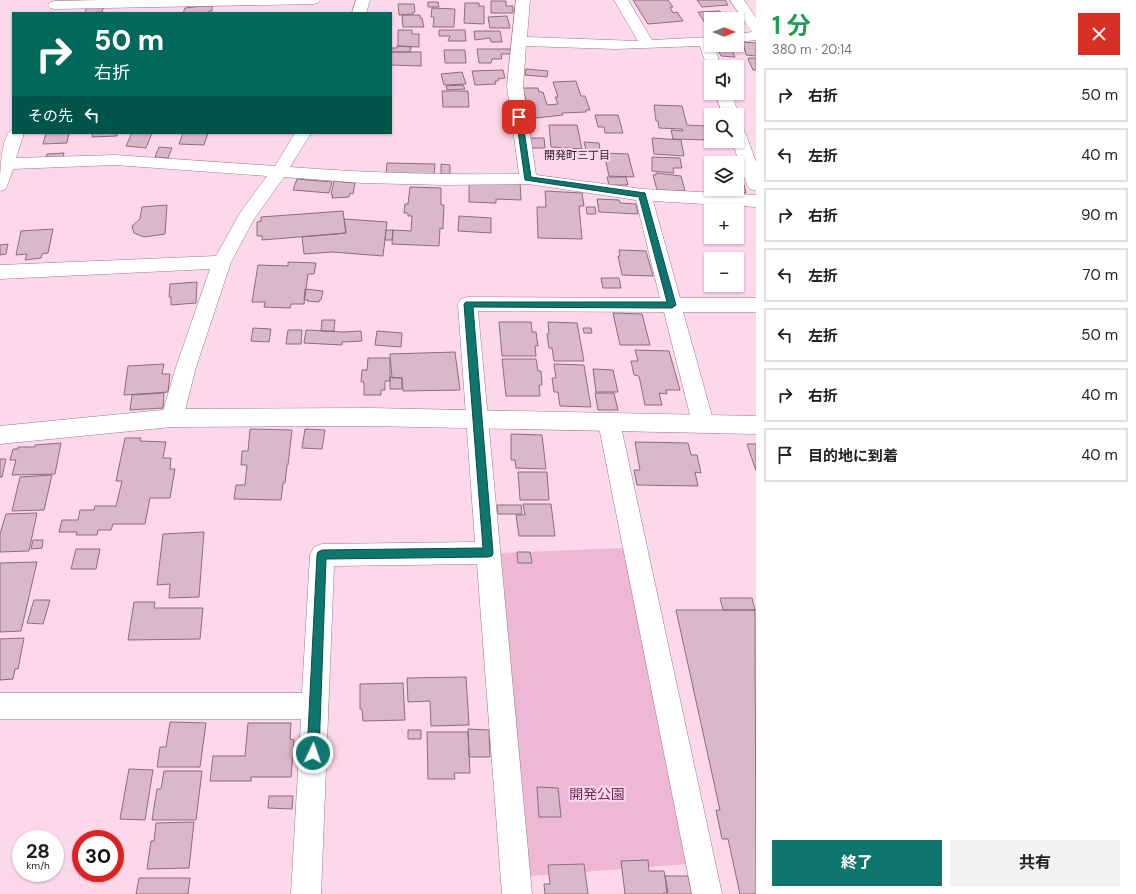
<!DOCTYPE html>
<html lang="ja">
<meta charset="utf-8">
<style>
body{margin:0;font-family:"DM Sans","Noto Sans JP",sans-serif;background:#f2f2f2;color:#222;height:100vh;display:flex;flex-direction:column;font-size:15px;white-space:nowrap}
*{box-sizing:border-box;margin:0}
p{font-size:13px;color:#767676}
.icon{flex:none;width:22px;height:22px;fill:none;stroke:currentColor;stroke-width:2;stroke-linecap:round;stroke-linejoin:round}
.map{position:relative;flex:1;overflow:hidden}
.sheet{display:flex;flex-direction:column;background:#fff;width:380px}
.sheet>*{flex:none}
.banner{position:absolute;left:12px;top:12px;width:380px;height:122px;border-radius:0px;box-shadow:0 1px 3px #0004;background:#00695c;color:#fff;overflow:hidden}
.needle{width:26px;rotate:90deg}
.fabs{position:absolute;left:704px;top:12px;display:grid;gap:8px}
.fabs a{display:grid;place-items:center;width:40px;height:40px;border-radius:0px;background:#fff;box-shadow:0 1px 3px #0004;font-size:20px}
.speed{position:absolute;left:12px;top:830px;display:flex;gap:8px;font-size:20px;font-weight:700;text-align:center}
.speed>*{display:grid;place-content:center;width:52px;height:52px;border-radius:50%;background:#fff;box-shadow:0 1px 3px #0004;line-height:1}
.speed small{font-size:10px;font-weight:400}
.speed .limit{border:6px solid #d22;background:#fff;color:#111}
.pin{position:absolute;display:grid;place-items:center;width:34px;height:34px;color:#fff;margin:-17px;border-radius:8px;box-shadow:0 2px 6px #0006}
.me{position:absolute;width:44px;margin:-22px;rotate:3deg;stroke-linejoin:round;filter:drop-shadow(0 0 3px #0008)}
.turn{display:flex;align-items:center;gap:14px;height:84px;padding:0 16px;font-size:18px}
.turn .icon{width:52px;height:52px;stroke-width:2.5}
.turn b{display:block;font-size:28px;line-height:34px}
.then{display:flex;align-items:center;height:38px;padding:0 16px;background:#0003;gap:8px;font-size:15px}
.round{display:grid;place-items:center;flex:none;width:42px;height:42px;border-radius:0px;background:#f2f2f2}
.summary{display:flex;align-items:center;justify-content:space-between;height:68px;padding:0 16px}
h1{font-size:24px;font-weight:700;line-height:30px;color:#1e9e55}
.action{display:flex;gap:8px;margin-top:auto;padding:8px 16px}
.action a{flex:1;height:46px;border-radius:0px;background:#0f766e;color:#fff;font-size:16px;font-weight:700;line-height:46px;text-align:center}
.action a+a{background:#f2f2f2;color:#222}
ul{padding:0;list-style:none}
li{display:flex;align-items:center;gap:12px;height:54px;margin:0 8px 6px;padding:0 8px;border:2px solid #e0e0e0;border-radius:0px}
li div{flex:1}
li b{display:block;font-size:15px}
li em{font-style:normal}
main{display:flex;flex:1;min-height:0}
.map>svg:first-child{display:block}
.green{fill:#eeb7d5}
.building{fill:#dbb7ca;stroke:#8c6c7e}
.lines{fill:none;stroke-linecap:round;stroke-linejoin:round}
.street-casing{stroke:#9a798b;stroke-width:1}
.secondary-casing{stroke:#9a798b;stroke-width:1}
.street{fill:#fff;fill-rule:evenodd}
.secondary{fill:#fff;fill-rule:evenodd}
.route{fill:#0f766e;stroke:#0a4d48}
.labels{text-anchor:middle;stroke-width:4;stroke-linejoin:round;paint-order:stroke}
.far-neighbourhood-label{font-size:11px;fill:#2a1d24;stroke:#fdd8eb}
.near-park-label{font-size:14px;fill:#75295a;stroke:#fdd8eb}
</style>
<main>
<div class="map">
<svg width="756" height="894" viewBox="0 0 756 894">
<rect width="100%" height="100%" fill="#fdd8eb"/>
<path class="green" d="M623,548L688,864L530,876L500,553Z"/>
<path class="building" d="M633,0H668L673,7H670L673,13L677,12L683,21L648,24Z
M697,0H725L728,5L702,7Z
M491,1H506V6H513V13H491Z
M428,2H438L439,7H428Z
M465,3H479V6H484V24L464,23Z
M398,4H414L415,12H413V14L399,15Z
M87,6H104L102,12L85,13Z
M202,6H212V11H209L208,13H183L185,8Z
M432,8L455,9L454,27H433L434,17H431Z
M720,11L724,17L711,19V23H705L698,12Z
M402,15H420V18H422L424,27H403Z
M507,16L510,28H490L488,17Z
M398,30H412V34H419V47L398,46Z
M439,30H465L466,41H448L450,36H439Z
M474,31H500L502,42H491L490,38L475,40Z
M743,42L756,43V56L746,55Z
M397,46L411,47V49H410V52H391V48H397Z
M719,46H730L735,57L721,56L717,48Z
M477,49H510L511,54H501L502,59H492L491,63H479Z
M444,50H465L466,63H445Z
M391,52H421V66L391,65Z
M749,58H756V70H753L748,59Z
M526,69L548,71L547,77L525,75Z
M503,70L505,78L498,79V81H495L496,84L475,85L472,71Z
M462,72L466,84L444,85L441,74Z
M576,81L581,96H585L590,110H586V112L562,113L563,115L536,118L534,113L529,114L523,88H538L539,92H543L547,105L558,104L555,97H558L553,82Z
M463,85L465,89L447,90L446,86Z
M442,91H468L469,107H443Z
M654,105L682,106L687,125L707,126L709,130L711,131V140L673,139L671,130L683,131L682,129L659,128L658,121H656Z
M595,115H618L623,133H605L604,127H598Z
M549,125H577L582,149L551,147Z
M46,133H69L67,143L43,144Z
M93,133H117V136L92,137Z
M132,133H152L146,148L126,146Z
M183,133H208L204,145L179,144Z
M530,138H544L545,148H531Z
M652,138L681,140L684,156L654,154Z
M584,142L599,143L600,150H586Z
M159,147L172,148L168,158L155,157Z
M64,153L63,158H46L47,154Z
M604,153L628,154L634,177L609,176Z
M652,157L680,158L682,168H673L674,173L652,171Z
M713,160L737,161L741,177L737,176V163H714Z
M387,163L435,164L434,175L386,174Z
M441,164L450,165V175L441,174Z
M656,173L681,176L685,191L657,190L653,175H656Z
M607,177H626L628,185H609Z
M737,177H742L746,193L720,192V189H737Z
M297,179L332,182L329,193L293,190Z
M334,181L355,183L353,194L350,193L349,197L332,198L333,195H331Z
M469,181L520,182L521,200L496,199V203L469,202Z
M410,187L441,188V205H444L443,229L440,228L439,246L392,244L393,230L411,231L412,216H408V213H404L405,204H408Z
M545,191L582,193L584,206H579L582,239L538,238L537,207H546Z
M597,199L619,200L620,203L636,204L638,214L599,212Z
M167,205L165,234L144,237L134,233L132,226L140,219L142,207Z
M586,207H595L596,214H587Z
M343,211L346,233L262,240V236H257V222L261,221V217Z
M459,216L491,218V233L458,231Z
M344,219L387,222L383,256L332,252L304,254L302,237L346,233Z
M53,229L48,253L42,254L41,258L25,260L27,254L16,255L21,231Z
M386,230H393L392,240H385Z
M8,244L6,254L0,255V245Z
M619,250L646,251L653,276L622,275L618,256H620Z
M288,262L316,263L314,274H308L304,304H291L290,308L264,307L265,302H252L258,265L288,266Z
M601,278H619L621,288H603Z
M197,282L196,303L171,305V297H169L170,284Z
M305,289L323,291L321,300H319V302L307,301L308,300H304Z
M613,313L642,314L650,345H620Z
M322,320H335L334,331H321Z
M499,322H531L532,332H536L538,346H535L536,356H502Z
M548,322L577,323L584,361H554L552,348H549L547,334H549Z
M253,328L271,329L269,342L251,341Z
M583,328H591L592,333H584Z
M288,330H302L301,344H286Z
M306,330L343,332L361,331L362,341L342,342V345L304,343Z
M377,331L402,333L401,347L375,345Z
M635,350L669,351L680,390H666L667,394L659,393L662,405H645L639,376L634,375L631,361H638Z
M455,352L460,390L403,391L402,378H392L390,354Z
M368,358H390V381H385V390H381V395H364V382H361L362,370H367Z
M502,359H536L538,371H541L542,385H539L540,396H506Z
M164,364L162,374H170L168,392L124,395L128,366Z
M554,364L584,365L591,407L560,406L558,392H554L552,378H556Z
M593,369L613,370L618,392H596Z
M390,377L402,378V389H390Z
M164,393L163,408L130,410L132,395Z
M595,393H614L618,410H598Z
M250,429L292,430L288,465H287L285,483H283L281,500L234,499L236,485H245L247,465H241L242,451H248Z
M305,429L325,430L322,449L302,448Z
M511,434L542,435L546,469L516,468L515,460H511Z
M125,438H141L140,441L166,442L163,458H171L170,469H175L170,498H150L145,524H113L111,530H98L97,535H76L77,532H59L62,520H78L80,510H94L95,506H116L122,481H116Z
M635,442L688,443L691,455H697L701,473L695,472L698,486L637,485L634,470H640Z
M61,443L55,474L12,475L16,460H10L13,449H18V447H35V445Z
M747,444H756V471Z
M0,459H6L2,477H0Z
M518,472H547L549,500H520Z
M52,475L44,510L12,511L20,477Z
M523,504H551L555,536H519L516,515H525Z
M497,505H521L522,514H498Z
M37,513L29,551L0,552V534L6,514Z
M204,532L199,597L169,598L170,584L157,585L163,534Z
M33,540H43L42,548L31,549Z
M76,549H100L96,569H71Z
M517,552H530L532,563H518Z
M37,562L21,631L0,632V563Z
M720,598H752L755,610H723Z
M34,600H50L43,624L27,623Z
M134,602H155L154,608H203L200,639L128,640Z
M676,610H755L756,894H740L728,839H722L716,810H720Z
M24,638L18,669H15L13,679L0,680V639Z
M466,677L469,725L431,726L430,701L408,702L407,678Z
M403,683L405,720L363,721L362,709H360V684Z
M170,722L206,723L200,767H157L160,747H166Z
M248,723H291L290,739L294,740L291,777H251V781H210L213,756H245Z
M468,729L489,730L490,757H469Z
M408,730H421V739H408Z
M427,732H468L470,773H454L455,779H428Z
M129,769L153,770L145,820L120,819Z
M164,771H202L196,820H152L157,789H161Z
M537,787L558,788L561,817H539Z
M269,796H293L292,809L268,808Z
M194,822L189,868L147,869L151,841H154L156,823Z
M648,860L649,871H664L668,892L662,894H625L621,861Z
M584,864L588,894H545L544,884H550L548,865Z
M665,876H688L692,894H667Z
M139,878H190L188,894H136Z"/>
<g class="lines">
<g class="street-casing">
<path id="street" d="M102,0H320L318,3L313,4L55,9L50,8L48,5L50,2L55,1Z
M356,0H370L366,13H352Z
M516,0H530L527,37L638,41L614,0H628L652,40L711,37V45H714L721,67H711V71L707,67L700,46L615,49L526,46L523,86L536,175L643,189L756,195V207L653,201L680,298H756V312H683L714,423L711,429L703,432L695,429L692,423L664,312L478,311L532,894H502L477,564L334,566L321,894H291L301,719H0V693H302L310,555L314,547L322,544L475,542L458,304L461,299L468,297L660,298L636,200L528,184L445,185L363,183L284,177L254,219L231,262L196,367L183,418L180,424L172,427L164,424L161,418L176,367L210,269L0,279V265L216,256L240,213L267,176L115,165L13,169L6,189L0,191C0,178 0,134 13,129V133H24L16,158L115,155L275,166L295,133H311L290,167C367,173 442,175 519,174L507,86Z
M730,0H744L756,18V40L737,42V34L752,32Z
M715,93H731L739,115L737,118V115H723Z
M737,127L743,129L745,132L756,162V191L750,189L747,185L732,141H737Z
M609,413L617,416L620,422L722,894H692L598,422L601,416Z"/>
</g>
<g class="secondary-casing">
<path id="secondary" d="M370,408L756,416V434L370,426L172,427L0,444V426L172,409Z"/>
</g>
<use href="#street" class="street"/>
<use href="#secondary" class="secondary"/>
</g>
<path class="route" d="M519,115L522,117L531,177L645,193L676,305L672,308L473,307L493,553L492,556L488,557L326,559L319,753L317,757L313,759L309,757L307,753L317,555L318,552L322,550L483,548L464,304L466,302H667L639,197L525,180L516,117Z"/>
<g class="labels">
<g class="far-neighbourhood-label">
<text x="577" y="159">開発町三丁目</text>
</g>
<g class="near-park-label">
<text x="597" y="799">開発公園</text>
</g>
</g>
</svg>
<div class="fabs">
<a><svg class="needle" viewBox="-14 -14 28 28"><path d="M0-13l5 13h-10z" fill="#e53935"/><path d="M0 13l5-13h-10z" fill="#767676"/></svg></a>
<a><svg class="icon" aria-label="sound" viewBox="0 0 24 24"><path d="M4 9h4l5-4v14l-5-4H4zM17 9q2 3 0 6"/></svg></a>
<a><svg class="icon" aria-label="search" viewBox="0 0 24 24"><circle cx="10" cy="10" r="6"/><path d="M15 15l6 6"/></svg></a>
<a><svg class="icon" aria-label="layers" viewBox="0 0 24 24"><path d="M12 4l9 5-9 5-9-5zM3 14l9 5 9-5"/></svg></a>
<a>+</a>
<a>−</a>
</div>
<div class="speed"><div>28<small>km/h</small></div><div class="limit">30</div></div>
<div class="pin" style="left:519px;top:117px;background:#d93025"><svg class="icon" aria-label="arrive" viewBox="0 0 24 24"><path d="M6 21V4h12l-3 4 3 4H6"/></svg></div>
<svg class="me" style="left:313px;top:753px" viewBox="-20 -20 40 40"><circle r="17" fill="#0f766e" stroke="#fff" stroke-width="3"/><path d="M0-11L8 9 0 5-8 9z" fill="#fff"/></svg>
<div class="banner">
<div class="turn"><svg class="icon" aria-label="right" viewBox="0 0 24 24"><path d="M7 20v-9h11M14 6l5 5-5 5"/></svg><div><b>50 m</b>右折</div></div>
<div class="then">その先<svg class="icon" aria-label="left" viewBox="0 0 24 24"><path d="M17 20v-9H6M10 6l-5 5 5 5"/></svg></div>
</div>
</div>
<section class="sheet">
<div class="summary"><div><h1>1 分</h1><p>380 m · 20:14</p></div><a class="round" style="background:#d93025;color:#fff"><svg class="icon" aria-label="close" viewBox="0 0 24 24"><path d="M6 6l12 12M18 6L6 18"/></svg></a></div>
<ul>
<li><svg class="icon" aria-label="right" viewBox="0 0 24 24"><path d="M7 20v-9h11M14 6l5 5-5 5"/></svg><div><b>右折</b></div><em>50 m</em></li>
<li><svg class="icon" aria-label="left" viewBox="0 0 24 24"><path d="M17 20v-9H6M10 6l-5 5 5 5"/></svg><div><b>左折</b></div><em>40 m</em></li>
<li><svg class="icon" aria-label="right" viewBox="0 0 24 24"><path d="M7 20v-9h11M14 6l5 5-5 5"/></svg><div><b>右折</b></div><em>90 m</em></li>
<li><svg class="icon" aria-label="left" viewBox="0 0 24 24"><path d="M17 20v-9H6M10 6l-5 5 5 5"/></svg><div><b>左折</b></div><em>70 m</em></li>
<li><svg class="icon" aria-label="left" viewBox="0 0 24 24"><path d="M17 20v-9H6M10 6l-5 5 5 5"/></svg><div><b>左折</b></div><em>50 m</em></li>
<li><svg class="icon" aria-label="right" viewBox="0 0 24 24"><path d="M7 20v-9h11M14 6l5 5-5 5"/></svg><div><b>右折</b></div><em>40 m</em></li>
<li><svg class="icon" aria-label="arrive" viewBox="0 0 24 24"><path d="M6 21V4h12l-3 4 3 4H6"/></svg><div><b>目的地に到着</b></div><em>40 m</em></li>
</ul>
<div class="action"><a>終了</a><a>共有</a></div>
</section>
</main>
